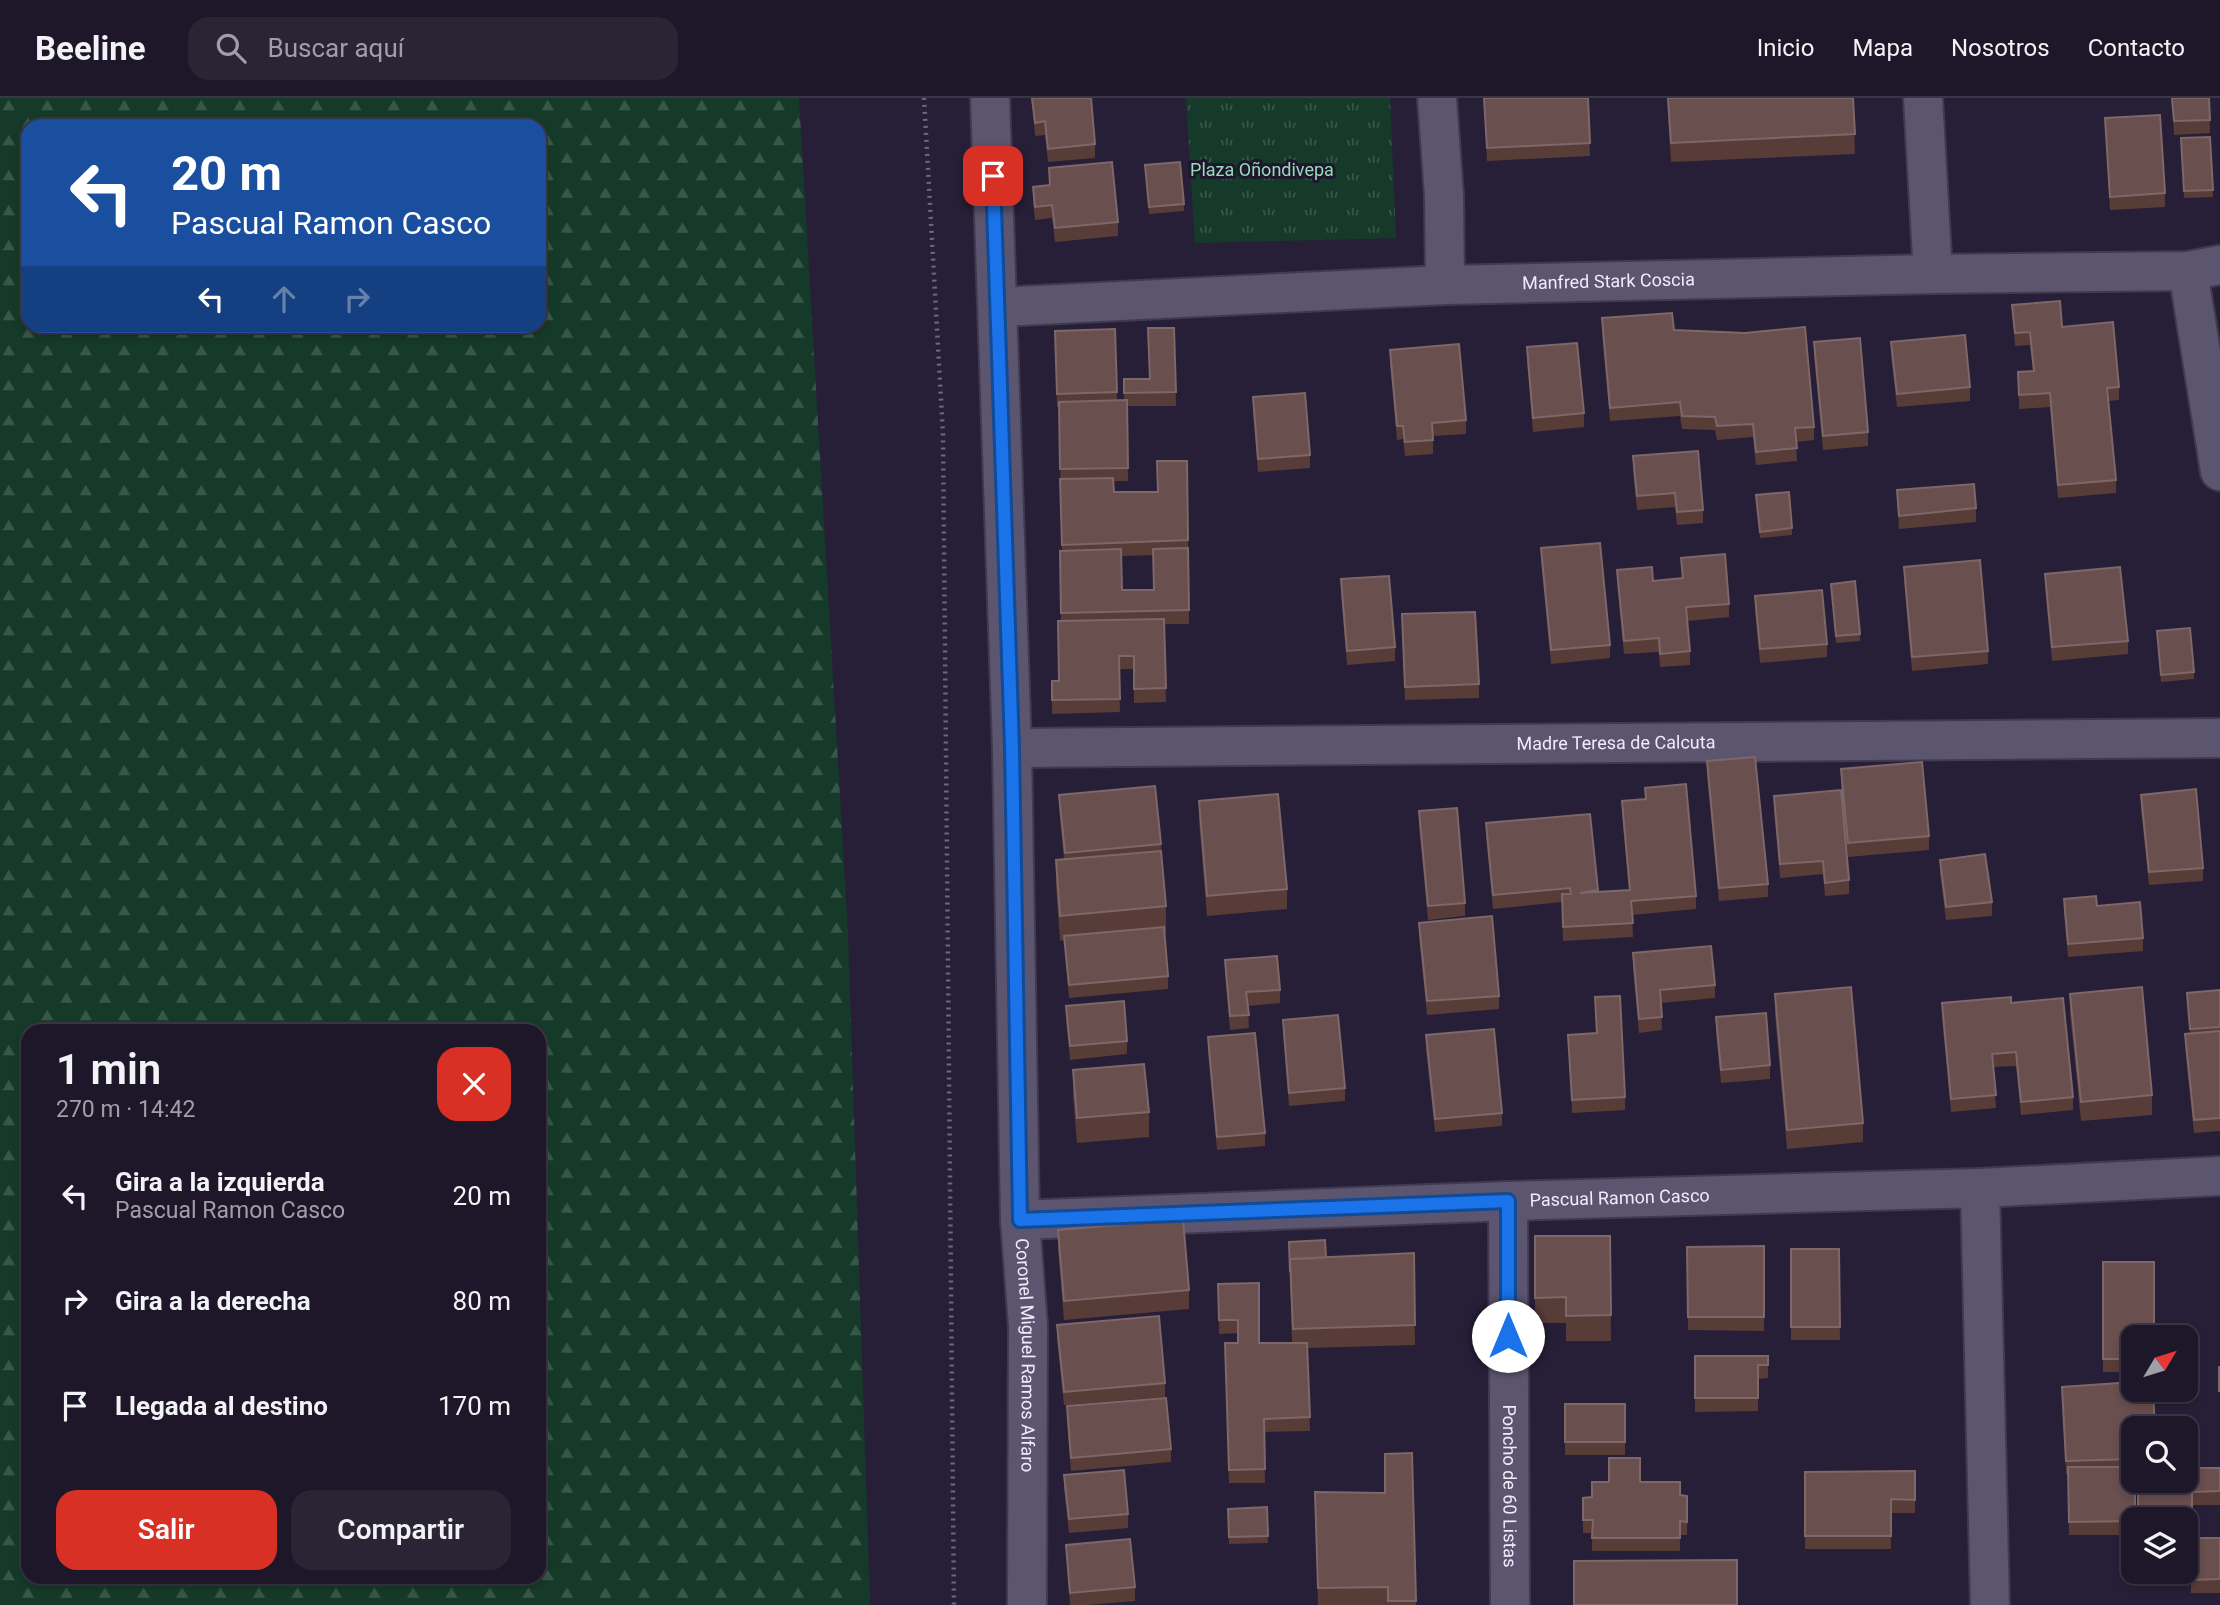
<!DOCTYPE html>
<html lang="es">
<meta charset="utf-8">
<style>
body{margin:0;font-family:Roboto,sans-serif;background:#2a2435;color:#f1f3f6;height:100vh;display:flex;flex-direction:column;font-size:26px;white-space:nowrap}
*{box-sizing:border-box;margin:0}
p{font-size:23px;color:#a09fa8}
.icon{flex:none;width:38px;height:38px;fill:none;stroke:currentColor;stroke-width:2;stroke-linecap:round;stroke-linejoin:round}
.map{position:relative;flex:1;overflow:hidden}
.details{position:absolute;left:21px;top:926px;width:525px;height:560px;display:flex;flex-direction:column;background:#1d1729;border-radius:21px;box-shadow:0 4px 10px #0003,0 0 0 2px #3b3646}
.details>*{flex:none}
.banner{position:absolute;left:21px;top:21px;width:525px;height:214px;border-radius:21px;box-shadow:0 4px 10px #0003,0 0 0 2px #3b3646;background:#1a4fa0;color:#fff;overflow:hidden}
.needle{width:46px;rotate:52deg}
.buttons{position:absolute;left:2121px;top:1227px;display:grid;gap:14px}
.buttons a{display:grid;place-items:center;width:77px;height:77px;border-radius:14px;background:#1d1729;box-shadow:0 4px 10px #0003,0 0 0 2px #3b3646;font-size:35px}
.pin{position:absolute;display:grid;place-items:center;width:60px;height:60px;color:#fff;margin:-30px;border-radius:14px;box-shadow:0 4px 10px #0006}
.me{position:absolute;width:77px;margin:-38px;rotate:0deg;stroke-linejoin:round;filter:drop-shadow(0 0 5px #0008)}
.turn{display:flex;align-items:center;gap:24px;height:147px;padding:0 35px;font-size:32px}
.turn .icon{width:91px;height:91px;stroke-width:2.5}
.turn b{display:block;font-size:49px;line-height:60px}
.lanes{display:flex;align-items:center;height:66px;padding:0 35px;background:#0003;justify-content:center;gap:35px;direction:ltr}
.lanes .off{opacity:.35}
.round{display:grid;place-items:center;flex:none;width:74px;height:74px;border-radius:21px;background:#2a2435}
.head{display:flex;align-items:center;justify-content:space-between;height:119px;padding:0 35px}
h1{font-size:42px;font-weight:600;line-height:52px}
.action{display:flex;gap:14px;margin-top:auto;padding:14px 35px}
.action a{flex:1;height:80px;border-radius:21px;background:#d93025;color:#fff;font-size:28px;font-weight:600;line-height:80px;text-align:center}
.action a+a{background:#2a2435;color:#f1f3f6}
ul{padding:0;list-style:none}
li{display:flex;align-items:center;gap:21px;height:105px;padding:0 35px}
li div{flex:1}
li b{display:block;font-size:26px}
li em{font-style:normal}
header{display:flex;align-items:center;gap:42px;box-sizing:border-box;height:98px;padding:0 35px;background:#1d1729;border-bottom:2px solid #3b3646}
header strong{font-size:33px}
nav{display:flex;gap:38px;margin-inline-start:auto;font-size:24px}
.search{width:490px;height:63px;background:#2a2435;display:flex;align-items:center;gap:18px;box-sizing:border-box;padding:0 24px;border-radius:21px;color:#a09fa8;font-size:26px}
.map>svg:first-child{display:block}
.grass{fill:url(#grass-tufts)}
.forest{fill:url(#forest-firs);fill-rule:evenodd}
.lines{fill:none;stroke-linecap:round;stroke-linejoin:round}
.street-casing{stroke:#413a4f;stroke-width:42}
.path{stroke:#6e687d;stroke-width:4.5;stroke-dasharray:2 5;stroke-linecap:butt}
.street{stroke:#5c5570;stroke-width:38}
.wall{fill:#583c38;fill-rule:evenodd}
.building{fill:#694f4d;stroke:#7e6768;stroke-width:2}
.route-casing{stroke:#114b97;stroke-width:18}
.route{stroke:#1a73e8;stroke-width:12}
.labels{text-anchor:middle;stroke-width:6;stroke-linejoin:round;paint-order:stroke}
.park-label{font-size:18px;fill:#99dab8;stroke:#1d162d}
.street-label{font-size:18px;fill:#efebfb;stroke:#1d162d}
</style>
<header>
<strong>Beeline</strong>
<div class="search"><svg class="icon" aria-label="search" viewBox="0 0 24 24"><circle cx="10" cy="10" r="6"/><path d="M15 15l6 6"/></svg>Buscar aquí</div>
<nav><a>Inicio</a><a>Mapa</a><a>Nosotros</a><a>Contacto</a></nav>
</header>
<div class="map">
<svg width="2220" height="1507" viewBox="0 0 2220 1507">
<defs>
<pattern id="grass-tufts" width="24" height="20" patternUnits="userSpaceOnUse" patternTransform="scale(1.75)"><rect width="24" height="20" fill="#163a29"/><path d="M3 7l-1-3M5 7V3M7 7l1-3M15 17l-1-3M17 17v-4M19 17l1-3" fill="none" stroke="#385749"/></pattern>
<pattern id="forest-firs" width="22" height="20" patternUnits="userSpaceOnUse" patternTransform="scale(1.75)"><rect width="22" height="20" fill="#163a29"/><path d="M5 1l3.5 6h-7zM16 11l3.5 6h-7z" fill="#385749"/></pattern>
</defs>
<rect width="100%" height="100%" fill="#271f37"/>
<path class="grass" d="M1186,0H1390L1396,140L1195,145Z"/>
<path class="forest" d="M0,0H799L848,836L870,1507H0ZM28,28H539V228H28ZM28,933H539V1479H28Z"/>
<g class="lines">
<g class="street-casing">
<g id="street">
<path id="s1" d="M990,0L1012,650L1020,1122L1028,1228L1027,1507"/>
<path d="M1437,0L1444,98L1445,187"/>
<path d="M1923,0L1933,176"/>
<path d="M2188,173L2220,373"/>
<path id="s2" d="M998,209L1445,187L1933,176L2188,173L2220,167"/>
<path id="s3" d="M1012,650L2220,640"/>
<path d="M1980,1090L1990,1507"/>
<path id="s4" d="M1508,1103L1510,1507"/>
<path id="s5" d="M1020,1122L1508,1103L1980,1090L2220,1078"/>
</g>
</g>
<path class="path" d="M924,0L943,337L954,1507"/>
<use href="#street" class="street"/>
</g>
<path class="wall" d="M1032,0H1091L1095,46V60L1048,64L1045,37L1035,38Z
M1484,0H1588L1590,58L1487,63Z
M1667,0H1853L1855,56L1671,64Z
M2172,0H2209L2210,35L2174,37Z
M2105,20L2165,95V109L2110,112Z
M2210,39L2213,99L2184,100L2181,40Z
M1145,67L1184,106V113L1149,116Z
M1049,70L1118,124V138L1055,144L1052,120L1035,122L1033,102V89L1049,87Z
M2012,207L2062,229L2119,289V302L2109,303L2116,382V395L2058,400L2050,309L2019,311L2018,274L2033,273L2030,247L2015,248Z
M1602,220L1674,232L1814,329V342L1796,344L1797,363L1756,367L1753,339L1717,342L1715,332L1682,331L1680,318L1610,323L1602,234Z
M1174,230L1176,308H1127L1128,383H1113L1114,394L1188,442L1189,526H1164L1166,604L1134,605V571H1119L1120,614L1052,616V583H1059L1061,523L1060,453H1062L1059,309H1057L1055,233L1115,231L1117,302H1124V281H1149ZM1153,457V492H1122L1121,458Z
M1814,244L1868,334V348L1823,352L1814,258Z
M1891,244L1970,289V303L1897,309L1891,257Z
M1527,249L1584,315V329L1533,334L1527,263Z
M1390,252L1466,322V336L1433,338V356L1405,358L1403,341L1397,342L1390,266Z
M1253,299L1310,357V370L1258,374L1253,312Z
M1633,358L1703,412V425L1677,427L1675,409L1637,412L1633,372Z
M1897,392L1976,410V424L1899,431Z
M1756,397L1792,430V437L1760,440Z
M1541,450L1610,547V560L1551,566L1541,463Z
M1681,460L1729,506V519L1687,523L1690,553V567L1660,569L1659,554L1624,556L1617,485V472L1653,483L1682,481Z
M1904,469L1988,553V566L1912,573L1904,482Z
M2045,476L2128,543V556L2052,563L2045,489Z
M1341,481L1395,549V563L1347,567L1341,495Z
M1831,486L1860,536V543L1836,545Z
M1755,498L1827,546V559L1760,565L1755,511Z
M1402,530L1479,586V600L1405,602Z
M2157,533L2194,574V581L2161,584Z
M1707,663L1768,786V799L1719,803L1707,677Z
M1841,671L1929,738V752L1848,759L1841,684Z
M1645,690L1696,798V811L1632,817L1633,839L1563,843L1562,804L1493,811L1486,738V725L1590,716L1598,794L1629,792L1622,716V703L1645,701Z
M1059,697L1161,746L1166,808V834H1164L1168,878V891L1069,900L1064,842L1060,843L1056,787V762L1064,761L1059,710Z
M2141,697L2203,770V783L2149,787L2141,710Z
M1774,698L1849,782V796L1825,798L1823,776L1780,780L1774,711Z
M1199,703L1287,791V811L1207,818L1199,722Z
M1419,713L1465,805V818L1428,822L1419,727Z
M1940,762L1992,804V818L1946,822L1940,775Z
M2064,801L2097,808L2143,840V853L2068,859L2064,814Z
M1419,825L1499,898V911L1427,917L1419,838Z
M1633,855L1715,887V900L1661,905L1662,932L1639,935L1633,869Z
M1225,862L1280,892V905L1248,908L1249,930L1230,932L1225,875Z
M2220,892V1033L2194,1035L2185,949V936L2190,935L2187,895Z
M1775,896L1863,1025V1044L1787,1051L1775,916Z
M2070,896L2152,997V1017L2081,1023L2070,915Z
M1595,899L1625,999V1012L1572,1015L1568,937L1596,935Z
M1942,905H2011L2073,999V1012L2021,1017L2016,968L1993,969L1996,1010L1951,1014L1942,919Z
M1066,908L1127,943V956L1070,962L1066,921Z
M1716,919L1770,967V981L1721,985L1716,933Z
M1283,922L1345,990V1003L1289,1008L1283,936Z
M1426,937L1502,1015V1028L1435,1034L1426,950Z
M1208,939L1265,1035V1048L1217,1052L1208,953Z
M1073,972L1149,1014V1039L1077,1045L1073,998Z
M1058,1132L1189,1192V1211L1064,1222L1058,1151Z
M1535,1138H1610L1611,1243H1566V1225H1535Z
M1289,1144L1326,1160L1414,1155L1415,1247L1307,1250L1310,1333L1264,1334L1265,1385H1229L1225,1259L1238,1245V1235L1219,1236L1218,1186L1259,1245H1292Z
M1764,1148V1233L1688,1232L1687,1149Z
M1791,1151H1839L1840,1242H1791Z
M2103,1164L2133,1239V1274H2103Z
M1057,1227L1165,1285V1299L1064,1307L1057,1241Z
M1695,1258H1768V1280L1758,1281V1313L1695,1314Z
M2062,1289L2133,1330V1437H2069L2068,1376H2066Z
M1565,1306H1625V1357H1565Z
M1067,1308L1171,1351V1364L1071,1373L1067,1322Z
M1412,1355L1416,1507H1318L1315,1394L1385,1395Z
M2220,1370V1407H2192V1437H2186V1382Z
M1915,1373V1415H1891V1451H1805V1374Z
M1064,1377L1128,1416V1430L1069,1435L1064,1390Z
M1640,1384L1680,1397L1687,1398V1437H1680V1453H1592V1435H1583V1422L1592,1399Z
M1267,1409L1268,1445L1229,1446L1228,1411Z
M2191,1440H2220V1495H2191Z
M1066,1447L1135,1489V1503L1087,1507H1070Z"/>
<path class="building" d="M1032,0H1091L1095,46L1048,51L1045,23L1035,25Z
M1484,0H1588L1590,45L1487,50Z
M1668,0H1853L1855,36L1671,45Z
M2172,0H2209L2210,22L2174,23Z
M2160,17L2165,95L2110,99L2105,20Z
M2210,39L2213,92L2184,93L2181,40Z
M1112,64L1118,124L1055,130L1052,107L1035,109L1033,89L1050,87L1049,70Z
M1180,64L1184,106L1149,109L1145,67Z
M2060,203L2062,229L2113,224L2119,289L2107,290L2116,382L2058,387L2050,295L2019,297L2018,274L2034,273L2030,234L2015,235L2012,207Z
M1672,215L1674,232L1745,235L1805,229L1814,329L1795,330L1797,350L1756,354L1753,326L1717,328L1715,319L1682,318L1680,304L1610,310L1602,220Z
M1148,230H1174L1176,294L1124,295V281H1150Z
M1115,231L1117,294L1057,296L1055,233Z
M1965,237L1970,289L1897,296L1891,244Z
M1860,240L1868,334L1823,338L1814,244Z
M1577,245L1584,315L1533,320L1527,249Z
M1459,246L1466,322L1432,325L1433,342L1405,344L1403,328H1397L1390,252Z
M1305,295L1310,357L1258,361L1253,299Z
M1127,302L1128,370L1060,371L1059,304Z
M1698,353L1703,412L1677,414L1675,395L1637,398L1633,358Z
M1157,363H1187L1188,442L1062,447L1060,381L1113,380L1114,394H1158Z
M1974,386L1976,410L1899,418L1897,392Z
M1789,394L1792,430L1760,434L1756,397Z
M1600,445L1610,547L1551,552L1541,450Z
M1188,450L1189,512L1061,515L1060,453L1121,451L1122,492H1154L1153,451Z
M1725,456L1729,506L1686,509L1690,553L1660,556L1659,540L1624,543L1617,472L1652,469L1653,483L1683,480L1681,460Z
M1980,462L1988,553L1912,559L1904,469Z
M2120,469L2128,543L2052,549L2045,476Z
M1389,478L1395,549L1347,553L1341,481Z
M1855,483L1860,536L1836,538L1831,486Z
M1822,492L1827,546L1760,551L1755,498Z
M1475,514L1479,586L1405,589L1402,516Z
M1164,521L1166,590L1134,591V558H1119L1120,601L1052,602V583H1059L1058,523Z
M2190,530L2194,574L2161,577L2157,533Z
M1755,659L1768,786L1719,790L1707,663Z
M1922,664L1929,738L1848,745L1841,671Z
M1686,686L1696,798L1631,803L1633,825L1563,829L1562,796H1571L1570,790L1493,797L1486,725L1590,716L1598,792L1580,795L1630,792L1622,703L1646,701L1645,690Z
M1155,688L1161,746L1065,755L1059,697Z
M2196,691L2203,770L2149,774L2141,697Z
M1841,692L1849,782L1825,785L1823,763L1780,766L1774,698Z
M1278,696L1287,791L1207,798L1199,703Z
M1457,710L1465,805L1428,808L1419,713Z
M1161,753L1166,808L1060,818L1056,762Z
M1985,756L1992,804L1946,809L1940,762Z
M2096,798L2097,808L2140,804L2143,840L2068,846L2064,801Z
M1492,818L1499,898L1427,903L1419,825Z
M1164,829L1168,878L1069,887L1064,838Z
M1711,848L1715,887L1660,892L1662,919L1639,921L1633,855Z
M1277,858L1280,892L1246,894L1249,917L1230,918L1225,862Z
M1851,889L1863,1025L1787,1032L1775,896Z
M2142,889L2152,997L2081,1004L2070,896Z
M2220,892V929L2190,931L2187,895Z
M1620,898L1625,999L1572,1002L1568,937L1597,935L1595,899Z
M2011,899V905L2063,900L2073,999L2021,1004L2016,954L1992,956L1996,997L1951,1001L1942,905Z
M1124,903L1127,943L1070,948L1066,908Z
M1766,915L1770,967L1721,972L1716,919Z
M1338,917L1345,990L1289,995L1283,922Z
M1494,931L1502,1015L1435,1021L1426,937Z
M2220,933V1020L2194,1022L2185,936Z
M1255,935L1265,1035L1217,1039L1208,939Z
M1144,966L1149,1014L1077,1020L1073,972Z
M1183,1121L1189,1192L1064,1203L1058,1132Z
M1535,1138H1610L1611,1217L1566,1218V1199L1535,1200Z
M1325,1142L1326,1160L1290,1161V1174L1289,1144Z
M1764,1148V1219H1688L1687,1149Z
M1791,1151H1839L1840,1229H1791Z
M1414,1155L1415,1227L1293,1231L1290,1161Z
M2103,1164H2154V1239H2133V1261H2103Z
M1259,1185V1245H1307L1310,1319L1264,1321L1265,1371L1229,1372L1225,1245H1238V1222H1219L1218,1186Z
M1159,1218L1165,1285L1064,1294L1057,1227Z
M1695,1258H1768V1267H1758V1300H1695Z
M2219,1269H2220V1293H2219Z
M2133,1284V1292H2153L2155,1330H2133V1361L2066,1363L2062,1289Z
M1166,1300L1171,1351L1071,1360L1067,1308Z
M1565,1306H1625V1344H1565Z
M1412,1355L1416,1503H1388V1489L1318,1490L1315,1394L1385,1395V1356Z
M1609,1360H1640V1384H1680V1397L1687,1398V1424L1680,1423V1440H1592L1593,1422H1583V1400L1592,1399V1384H1609Z
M2068,1369H2133V1382H2135V1421H2133V1423L2069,1424Z
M2186,1370H2220V1393L2192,1394V1423H2186V1421H2138V1382H2186Z
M1124,1372L1128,1416L1069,1421L1064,1377Z
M1915,1373V1402L1891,1401V1438H1805V1374Z
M1267,1409L1268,1438L1229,1439L1228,1411Z
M2191,1440H2220V1481L2191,1482Z
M1130,1441L1135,1489L1070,1495L1066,1447Z
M1737,1462V1507H1574V1463Z"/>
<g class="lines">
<g class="route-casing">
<path id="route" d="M993,78L1012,650L1020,1122L1508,1103V1238"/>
</g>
<use href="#route" class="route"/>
</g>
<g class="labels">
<g class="park-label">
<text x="1262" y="78">Plaza Oñondivepa</text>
</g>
<g class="street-label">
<text dy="6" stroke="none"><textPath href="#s2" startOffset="611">Manfred Stark Coscia</textPath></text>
<text dy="6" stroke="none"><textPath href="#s3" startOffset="604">Madre Teresa de Calcuta</textPath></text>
<text dy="6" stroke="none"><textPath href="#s5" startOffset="600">Pascual Ramon Casco</textPath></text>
<text dy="6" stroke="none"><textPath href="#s1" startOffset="1258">Coronel Miguel Ramos Alfaro</textPath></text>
<text dy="6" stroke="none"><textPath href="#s4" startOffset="285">Poncho de 60 Listas</textPath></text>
</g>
</g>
</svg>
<div class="buttons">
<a><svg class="needle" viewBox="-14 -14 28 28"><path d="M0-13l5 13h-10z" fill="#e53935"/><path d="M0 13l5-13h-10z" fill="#a09fa8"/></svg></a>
<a><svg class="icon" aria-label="search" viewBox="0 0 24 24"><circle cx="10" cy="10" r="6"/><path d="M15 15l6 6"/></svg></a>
<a><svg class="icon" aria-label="layers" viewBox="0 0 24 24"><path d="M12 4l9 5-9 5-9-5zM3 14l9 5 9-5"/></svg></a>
</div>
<div class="pin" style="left:993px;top:78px;background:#d93025"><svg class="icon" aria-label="arrive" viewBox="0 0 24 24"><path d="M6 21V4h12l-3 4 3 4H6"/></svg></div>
<svg class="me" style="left:1508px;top:1238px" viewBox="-20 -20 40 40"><circle r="19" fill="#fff"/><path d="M0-13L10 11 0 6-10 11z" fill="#1a73e8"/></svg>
<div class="banner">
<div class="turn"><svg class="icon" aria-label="left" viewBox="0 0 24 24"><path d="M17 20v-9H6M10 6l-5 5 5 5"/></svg><div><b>20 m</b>Pascual Ramon Casco</div></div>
<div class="lanes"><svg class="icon" aria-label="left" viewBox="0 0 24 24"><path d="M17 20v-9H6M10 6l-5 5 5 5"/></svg><svg class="icon off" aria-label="ahead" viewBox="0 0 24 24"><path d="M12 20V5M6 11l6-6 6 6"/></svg><svg class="icon off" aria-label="right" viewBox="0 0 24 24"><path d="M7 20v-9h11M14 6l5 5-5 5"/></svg></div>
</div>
<section class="details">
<div class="head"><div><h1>1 min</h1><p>270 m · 14:42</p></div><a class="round" style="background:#d93025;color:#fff"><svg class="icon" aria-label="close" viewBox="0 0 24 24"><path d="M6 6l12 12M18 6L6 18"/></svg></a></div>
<ul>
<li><svg class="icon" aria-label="left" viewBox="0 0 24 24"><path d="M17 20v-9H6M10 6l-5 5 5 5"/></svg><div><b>Gira a la izquierda</b><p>Pascual Ramon Casco</p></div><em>20 m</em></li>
<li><svg class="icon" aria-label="right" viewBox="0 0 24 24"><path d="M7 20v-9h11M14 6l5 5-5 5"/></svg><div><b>Gira a la derecha</b></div><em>80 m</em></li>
<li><svg class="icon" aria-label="arrive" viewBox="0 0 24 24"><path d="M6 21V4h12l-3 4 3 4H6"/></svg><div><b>Llegada al destino</b></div><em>170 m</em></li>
</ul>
<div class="action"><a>Salir</a><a>Compartir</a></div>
</section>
</div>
